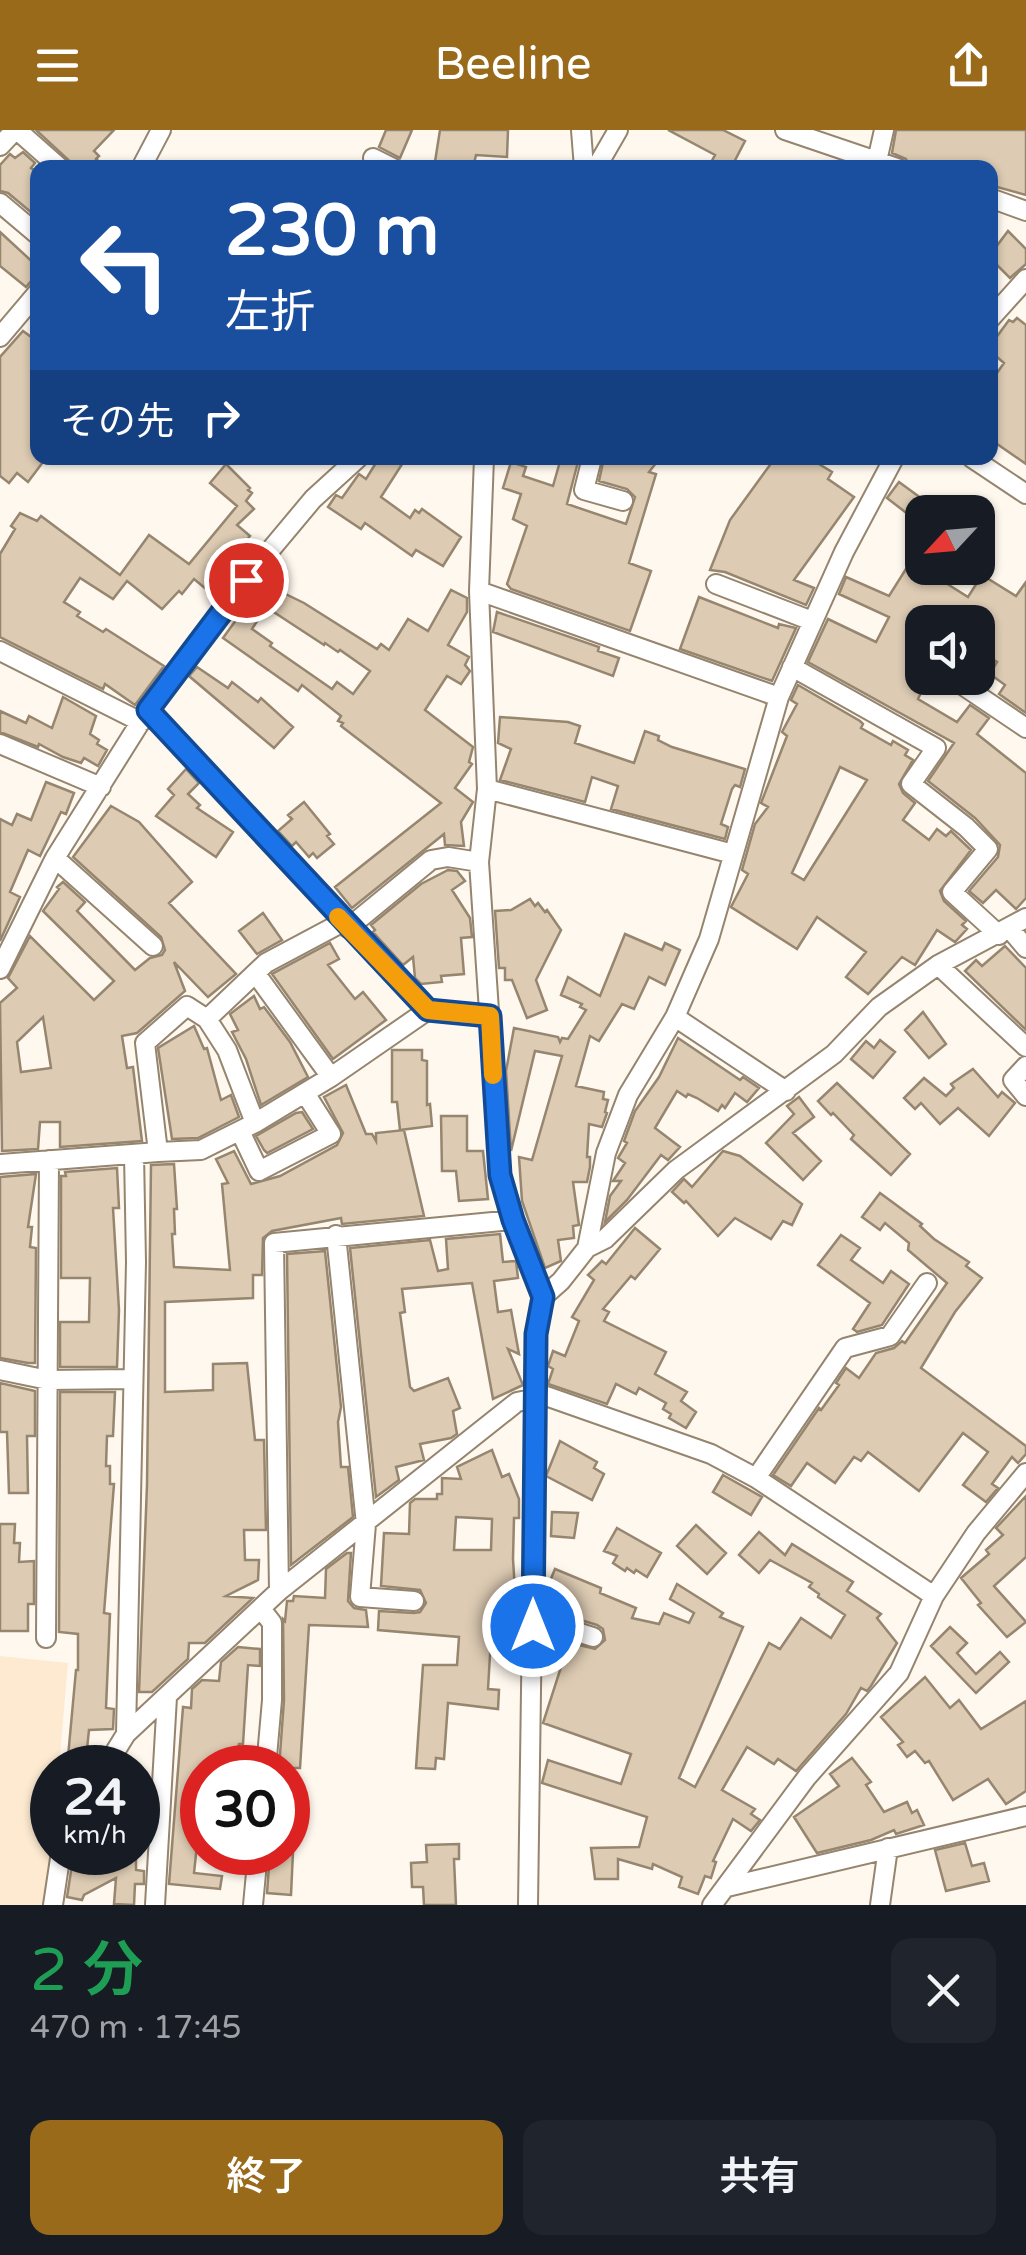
<!DOCTYPE html>
<html lang="ja">
<meta charset="utf-8">
<style>
body{margin:0;font-family:"Varela Round","Noto Sans JP",sans-serif;background:#20242c;color:#f1f3f6;height:100vh;display:flex;flex-direction:column;font-size:38px;white-space:nowrap}
*{box-sizing:border-box;margin:0}
p{font-size:32px;color:#9ea1a6}
.icon{flex:none;width:55px;height:55px;fill:none;stroke:currentColor;stroke-width:2;stroke-linecap:round;stroke-linejoin:round}
.map{position:relative;height:1775px;overflow:hidden}
.panel{display:flex;flex-direction:column;background:#171b24;flex:1}
.panel>*{flex:none}
.banner{position:absolute;left:30px;top:30px;width:968px;height:305px;border-radius:20px;box-shadow:0 2px 8px #0004;background:#1a4fa0;color:#fff;overflow:hidden}
.needle{width:65px;rotate:244deg}
.tools{position:absolute;left:905px;top:365px;display:grid;gap:20px}
.tools a{display:grid;place-items:center;width:90px;height:90px;border-radius:20px;background:#171b24;box-shadow:0 2px 8px #0004;font-size:50px}
.speed{position:absolute;left:30px;top:1615px;display:flex;gap:20px;font-size:50px;font-weight:700;text-align:center}
.speed>*{display:grid;place-content:center;width:130px;height:130px;border-radius:50%;background:#171b24;box-shadow:0 2px 8px #0004;line-height:1}
.speed small{font-size:25px;font-weight:400}
.speed .limit{border:15px solid #d22;background:#fff;color:#111}
.pin{position:absolute;display:grid;place-items:center;width:85px;height:85px;color:#fff;margin:-42px;border:5px solid #fff;border-radius:50%;box-shadow:0 2px 10px #0007}
.me{position:absolute;width:110px;margin:-55px;rotate:0deg;stroke-linejoin:round;filter:drop-shadow(0 0 8px #0008)}
.turn{display:flex;align-items:center;gap:35px;height:210px;padding:0 30px;font-size:45px}
.turn .icon{width:130px;height:130px;stroke-width:2.5}
.turn b{display:block;font-size:70px;line-height:85px}
.then{display:flex;align-items:center;height:95px;padding:0 30px;background:#0003;gap:20px;font-size:38px}
.round{display:grid;place-items:center;flex:none;width:105px;height:105px;border-radius:20px;background:#20242c}
.summary{display:flex;align-items:center;justify-content:space-between;height:170px;padding:0 30px}
h1{font-size:60px;font-weight:600;line-height:75px;color:#1e9e55}
.cta{display:flex;gap:20px;margin-top:auto;padding:20px 30px}
.cta a{flex:1;height:115px;border-radius:20px;background:#986a1a;color:#fff;font-size:40px;font-weight:600;line-height:115px;text-align:center}
.cta a+a{background:#20242c;color:#f1f3f6}
header{display:flex;justify-content:space-between;align-items:center;height:130px;padding:0 30px;background:#986a1a;color:#fff;font-size:45px;font-weight:600}
.map>svg:first-child{display:block}
.built{fill:#fdead1}
.building{fill:#ddcbb3;stroke:#96866f;stroke-width:2.5;fill-rule:evenodd}
.lines{fill:none;stroke-linecap:round;stroke-linejoin:round}
.minor-casing{stroke:#95846e;stroke-width:22}
.minor{stroke:#fff;stroke-width:18}
.route-casing{stroke:#114b97;stroke-width:25}
.route{stroke:#1a73e8;stroke-width:18}
.slow{stroke:#f59e0b;stroke-width:18}
</style>
<header><svg class="icon" aria-label="menu" viewBox="0 0 24 24"><path d="M4 6h16M4 12h16M4 18h16"/></svg>Beeline<svg class="icon" aria-label="share" viewBox="0 0 24 24"><path d="M12 15V3M7 8l5-5 5 5M5 13v7h14v-7"/></svg></header>
<div class="map">
<svg width="1026" height="1775" viewBox="0 0 1026 1775">
<rect width="100%" height="100%" fill="#fff8ee"/>
<path class="built" d="M0,1526L68,1533L59,1637L52,1638V1705L43,1775H0Z"/>
<path class="building" d="M36,0H114L94,21L99,26L96,29L106,38H77Z
M386,0H412L400,28L379,17Z
M440,0H508L507,27L476,25L473,38H434Z
M668,0H723L745,11L731,38H708L715,25Z
M896,0H1026V65L990,55V38H927L912,33L909,36L906,29L892,23Z
M23,22L35,33L31,38L38,43V88L8,63L0,61V35L10,24L15,28Z
M1008,101L1026,119V134L1010,148L998,136L990,142V125Z
M0,102L38,137V143L26,157L0,136Z
M1017,188L1026,195V334L990,309V253L1004,233L990,221V216L1009,190L1013,192Z
M23,201L38,212V328H46L28,352L17,343L9,353L0,346V227Z
M379,328H406L381,367L410,388L415,380L419,383L422,379L461,407L443,436L416,420L412,426L365,393L361,399L328,377L336,365L342,368L359,344L366,349Z
M561,328H579L567,374L626,394L635,367L627,359L599,351L604,328H660L649,342L656,344L629,433L651,441L630,501L511,459L507,454L527,396L513,389L521,364L503,358L511,332L526,337L523,346L553,356Z
M775,328H809L832,342L828,349L854,367L794,450L814,458L806,475L725,442L710,440L730,390Z
M226,334L250,358L248,360L252,363L246,371L254,379L237,395L250,406L206,459L194,449L182,464L179,461L162,479L127,451L113,469L80,448L64,472L80,482L77,486L103,502L106,499L164,536L135,575L105,554L103,559L0,507V424L15,399L11,396L20,383L37,391L41,386L120,445L149,405L189,434L237,376L210,353Z
M899,352L940,382H922V395L887,368Z
M911,431L968,467L982,445L1016,466L1026,452V583L999,564L1005,555L990,544L997,532L978,520V492H954L934,480L928,492H922V548H928L918,569L957,592L970,575L989,588L977,604L1026,643V768L1016,779L996,760L983,773L969,761L998,727L1000,715L975,688L928,651L954,613L808,532L828,489L876,512L889,487L839,464L846,447L889,466Z
M263,453L304,473L377,519L381,514L389,520L408,489L428,501L451,460L467,468V482L448,515L469,527L465,535L470,541L461,554L447,546L425,580L473,617L469,632L472,634L455,658L473,672L461,692L464,716L445,715L444,704L352,778L335,757L441,673L341,596L343,593L338,591L341,586L302,555L298,561L223,508ZM266,477L324,515L325,513L338,522L340,520L370,541L353,564L337,552L332,559L270,516L272,513L252,499Z
M699,467L778,498L779,494L796,498L772,551L680,519Z
M497,482L599,517L598,521L619,528L613,546L493,502Z
M197,537L228,558L232,552L258,572L261,568L293,597L274,618L189,546Z
M798,555L860,591L863,594L861,598L891,615L893,611L908,620L905,625L913,630L899,654L903,663L915,673L903,690L929,710L937,699L946,706L951,701L971,720L940,761L944,771L966,791L962,795L967,799L955,812L937,800L915,835L902,827L868,864L846,847L866,822L817,787L797,819L731,777L748,744L742,740L755,694L768,677L761,673L787,606L782,602L797,574L791,570ZM840,637L867,650L804,750L792,743Z
M63,567L96,586L90,604L99,610L97,614L107,620L98,636L84,628L81,633L63,627L39,614L38,617L0,602V581L26,593L29,586L52,598Z
M500,587L568,592L580,596L575,613L634,633L645,601L659,606L658,610L672,617L745,639L740,657L735,655L732,659L721,694L728,697L725,709L611,679L618,656L592,647L585,672L500,650L511,619L498,613Z
M186,639L199,653L188,664L200,675L197,678L233,702L216,727L156,686L174,665L168,659Z
M46,652L74,663L66,684L61,682L40,726L28,720L10,762L20,767L0,811V689L12,695L17,684L31,690Z
M304,672L330,704L327,706L334,714L317,728L313,723L309,727L296,712L292,716L278,701L292,689L288,685Z
M111,676L139,692L192,752L169,773L236,844L208,867L174,832L185,861L137,903L122,906L127,938L133,937L142,1011L60,1017V992H40L38,1019L2,1021L0,873L17,858L8,848L30,806L94,870L114,851L43,781L59,759L57,757L63,752L85,772L77,781L135,840L150,828L162,825L165,820L161,807L73,727ZM43,887L51,938L21,942L17,912Z
M448,740L457,741L465,751L452,760L470,788L472,807L461,808L464,844L441,846L442,852L421,854L415,848L413,827L403,835L373,802L375,800L371,795L421,754Z
M530,769L535,776L538,773L545,782L547,780L561,800L536,850L547,880L527,888L512,850H505V838H499L495,781L511,780Z
M263,783L282,810L257,824L239,801Z
M625,804L662,820L665,813L680,820L665,855L649,847L634,879L622,874L599,911L590,906L576,956L604,962L603,969L608,970L605,982L607,983L602,997L589,994L587,1027H590V1037L587,1052H573L579,1095L573,1096L574,1108L558,1110L561,1131L545,1138L522,1071L519,1027L532,1030L562,926L535,921L511,1021L506,941L514,898L558,907L560,912L562,908L568,909L586,880L580,877L582,874L561,865L568,847L600,866Z
M330,813L339,829L328,835L355,869L363,862L386,890L333,929L272,844Z
M1005,816L1026,838V900L965,841L976,830L982,836Z
M254,866L260,879L264,877L290,912L308,947L261,975L246,929L232,902L238,900L230,884Z
M923,882L946,914L929,928L905,900Z
M194,896L204,919L207,918L221,970L231,965L239,987L198,1008L172,1009L158,918Z
M678,908L740,950L743,947L759,958L747,972L735,963L725,978L722,975L718,981L697,968L688,964L686,967L677,961L655,998L680,1017L668,1030L661,1025L627,1070L605,1092L610,1066L621,1051H613L625,1033L618,1028L627,1013L624,1011L635,981L659,947Z
M880,910L895,922L873,948L851,929L866,911L874,918Z
M392,920H422V930L427,931V975L430,974L432,996L400,1000L397,972H392Z
M973,939L998,967L1002,962L1015,973L989,1006L958,978L940,994L921,973L915,979L904,968L924,948L946,966L954,958L951,954Z
M837,953L910,1024L891,1045L851,1009L854,1005L833,983L831,985L818,971Z
M346,955L366,1004H372L376,1011V1003L404,1000L424,1086L342,1094L341,1088L272,1101L263,1108L262,1145H253V1168L165,1172V1262L213,1260V1234L247,1233L255,1310H264L266,1400H244L245,1430H259L258,1450L226,1466L253,1468L205,1513H189L188,1529L152,1562H139L147,1355L151,1035L174,1034L177,1079H174L175,1104H172L174,1137L230,1140L222,1054L228,1053L216,1029L234,1021L251,1054L280,1046L337,1015L343,1003L324,967Z
M799,967L814,987L793,1003L821,1031L803,1050L766,1013L794,984L787,976Z
M302,982L313,999L267,1023L264,1020L256,1006L296,983Z
M441,986H467V1021H483L488,1069L459,1071L456,1041H442Z
M723,1021L740,1026L802,1074L792,1095L783,1091L771,1109L735,1088L718,1106L686,1071L684,1073L672,1062L684,1049L692,1057Z
M117,1038L119,1078H113L119,1180L117,1237H60V1192H89L90,1148H61V1046H66L65,1042Z
M36,1044L28,1097H32L30,1117L36,1118L35,1233H28L0,1228V1047Z
M880,1063L922,1094L920,1096L934,1109L969,1132L966,1136L982,1148L955,1182L921,1238L1026,1316V1324L1018,1333L1012,1327L992,1354L998,1358L986,1372L963,1355L988,1322L963,1303L919,1361L868,1322L861,1331L854,1327L835,1353L807,1333L791,1356L773,1345L819,1278L821,1280L839,1255L836,1253L846,1238L859,1248L876,1223L894,1218L902,1211L905,1213L947,1153L908,1120L909,1113L885,1093L880,1100L862,1087Z
M635,1098L660,1119L635,1149L631,1146L603,1179L609,1182L604,1191L666,1222L655,1244L687,1262L681,1271L696,1282L686,1298L669,1288L671,1284L663,1279L666,1273L639,1258L636,1264L616,1254L607,1274L548,1254L553,1239L548,1236L553,1221L565,1226L579,1191L572,1187L594,1150L588,1145L602,1131L606,1134Z
M500,1104L503,1132L516,1131L518,1148L494,1151L498,1182L511,1180L519,1224L508,1219L523,1255L493,1269L472,1153L402,1159L405,1182L400,1183L410,1257L414,1261L448,1248L460,1278L453,1281L457,1304L451,1308L420,1314L424,1330L396,1337L399,1350L376,1367L350,1118L430,1110L438,1141L448,1139L446,1109Z
M841,1105L860,1118L851,1130L883,1153L891,1141L909,1154L882,1195L857,1202L853,1199L870,1173L818,1135Z
M325,1121L341,1277L338,1292L341,1337H348L353,1387L291,1435L287,1124Z
M0,1253L35,1261V1306H27L28,1363H9L7,1302H0Z
M60,1262H115L113,1306H107L106,1336H110V1354H114L104,1483L110,1484L106,1578L114,1579L113,1599L89,1600L85,1638H67L76,1540H78V1504L59,1502Z
M560,1311L597,1332L594,1338L604,1344L592,1370L546,1346Z
M492,1320L502,1347L509,1344L519,1369V1388H514L513,1429L518,1509L491,1508L488,1559L499,1560L498,1579L448,1573L444,1629L436,1628L435,1639L416,1638L423,1535H457L459,1507L378,1500L379,1481L414,1483L420,1482L426,1473L420,1460L381,1456L384,1403L409,1404L410,1373L415,1369H437V1364H442V1348L461,1349L457,1337ZM456,1387L492,1389L491,1420H454Z
M723,1345L762,1367L751,1385L713,1362Z
M1026,1366V1427L994,1456L1026,1492L1007,1507L978,1475L981,1473L961,1448L989,1424L986,1420L1003,1405L996,1398Z
M552,1382L578,1383L574,1408L551,1406Z
M0,1394H15L14,1413H20L19,1432L34,1431V1474H28V1501H0Z
M696,1395L726,1423L707,1444L677,1416Z
M617,1398L661,1423L647,1447L636,1440L634,1443L627,1438L625,1441L613,1433L617,1426L604,1421Z
M759,1402L785,1425L792,1414L853,1452L847,1461L881,1484L877,1488L897,1513L871,1556L867,1561L861,1558L846,1584L796,1641L778,1629L774,1634L747,1617L722,1660L755,1679L751,1684L760,1690L751,1701L733,1689L713,1731L716,1732L711,1748L705,1746L698,1764L679,1757L682,1747L653,1734L652,1739L618,1729V1749H595L591,1718L639,1717L647,1687L542,1653L548,1630L621,1654L631,1624L543,1593L564,1528L546,1524L550,1508L595,1519L605,1510L603,1499L597,1495L561,1484H545L550,1465L545,1463L555,1439L601,1458L600,1463L636,1478L632,1488L659,1494L664,1483L689,1493L694,1483L670,1469L677,1454L723,1483L720,1487L743,1497L679,1648L695,1657L769,1513L780,1519L801,1488L831,1508L845,1485L818,1467L819,1464L809,1457L812,1453L770,1430L759,1443L739,1425Z
M347,1423H351L348,1471L354,1478L366,1480L368,1497L309,1495L300,1638H279L284,1570L283,1489L285,1491L287,1471H293L294,1466L325,1468L326,1439Z
M950,1497L967,1513L957,1523L976,1544L1000,1522L1009,1532L976,1563L931,1516Z
M238,1517L260,1519V1536L248,1535L243,1614H239L236,1638H202L195,1706H198L194,1743L222,1746L220,1759L169,1754L183,1577L191,1578L192,1559L202,1550L219,1551L221,1532Z
M925,1547L950,1578L959,1570L981,1599L1026,1571V1661L1006,1674L988,1649L953,1670L929,1631L925,1633L915,1621L907,1627L898,1615L903,1612L881,1587Z
M852,1628L871,1652L866,1655L884,1682L907,1672L912,1683L917,1680L924,1695L896,1704L894,1700L871,1710L817,1723L794,1687L839,1656L830,1644Z
M965,1713L972,1736L984,1733L989,1751L946,1761L935,1720Z
M459,1714V1729H454L456,1775H424L423,1757H412L411,1733L427,1732L426,1715Z
M74,1722L115,1726V1722H136V1740L144,1741V1754H135L134,1775L114,1774L116,1748L84,1765L82,1770L67,1767Z
M270,1722H293L291,1765L267,1763Z"/>
<g class="lines">
<g class="minor-casing">
<path id="minor" d="M17,0L60,38
M581,0L584,38
M785,0L897,38
M0,16L15,0
M373,28L393,38
M877,31L884,0
M141,38L161,0
M596,38L618,0
M990,68L1026,81
M0,73L38,105
M990,189L1026,149
M0,207L38,162
M484,328L479,461L487,659L479,732L500,1045L513,1090L543,1167
M592,328L584,360L623,371
M972,328L1026,364
M716,454L812,491
M479,461L779,567
M0,521L141,592
M792,537L936,618L911,654L966,697L988,719L952,762L999,805
M952,548L1026,598
M148,580L428,880L490,886
M0,614L101,657
M487,659L733,724
M55,728L153,816
M348,798L431,730L448,727L479,732
M1010,799L1026,818
M938,835L1026,917
M0,839L55,728L148,580L262,430L313,369L358,328
M256,844L331,947
M675,887L786,961
M207,889L266,833L343,792
M1026,936L1013,950L1026,966
M240,1001L259,1041L331,1004L305,963
M158,1022L201,1020L255,993L331,947L428,880
M0,1034L158,1022L145,913L187,876L207,889L227,920L255,993
M336,1105L366,1394L360,1467L414,1471
M587,1118L606,1023L628,965L675,887L709,809L779,567L844,422L894,328
M0,1240L48,1250L131,1249
M756,1348L845,1218L890,1206L927,1153
M279,1461L274,1113L513,1090
M262,1480L272,1493V1570L266,1638
M533,1496H558L593,1507
M46,1508L49,1030
M126,1604L136,1132L134,1024
M105,1638L126,1604L279,1461L517,1272L546,1266L711,1324L756,1348L934,1466
M727,1757L1026,1686
M53,1775L61,1722
M155,1775L167,1567
M253,1775L258,1722
M528,1775L536,1204L543,1167L561,1151L587,1118L605,1109L676,1040L834,924L879,877L938,835L1026,788
M712,1775L807,1647L899,1543L934,1466L976,1403L1026,1343
M880,1775L888,1718"/>
</g>
<use href="#minor" class="minor"/>
</g>
<g class="lines">
<g class="route-casing">
<path id="route" d="M246,450L148,580L428,880L490,886L500,1045L513,1090L543,1167L536,1204L533,1496"/>
</g>
<use href="#route" class="route"/>
<path class="slow" d="M338,787L428,880L490,886L493,945"/>
</g>
</svg>
<div class="tools">
<a><svg class="needle" viewBox="-14 -14 28 28"><path d="M0-13l5 13h-10z" fill="#e53935"/><path d="M0 13l5-13h-10z" fill="#9ea1a6"/></svg></a>
<a><svg class="icon" aria-label="sound" viewBox="0 0 24 24"><path d="M4 9h4l5-4v14l-5-4H4zM17 9q2 3 0 6"/></svg></a>
</div>
<div class="speed"><div>24<small>km/h</small></div><div class="limit">30</div></div>
<div class="pin" style="left:246px;top:450px;background:#d93025"><svg class="icon" aria-label="arrive" viewBox="0 0 24 24"><path d="M6 21V4h12l-3 4 3 4H6"/></svg></div>
<svg class="me" style="left:533px;top:1496px" viewBox="-20 -20 40 40"><circle r="17" fill="#1a73e8" stroke="#fff" stroke-width="3"/><path d="M0-11L8 9 0 5-8 9z" fill="#fff"/></svg>
<div class="banner">
<div class="turn"><svg class="icon" aria-label="left" viewBox="0 0 24 24"><path d="M17 20v-9H6M10 6l-5 5 5 5"/></svg><div><b>230 m</b>左折</div></div>
<div class="then">その先<svg class="icon" aria-label="right" viewBox="0 0 24 24"><path d="M7 20v-9h11M14 6l5 5-5 5"/></svg></div>
</div>
</div>
<section class="panel">
<div class="summary"><div><h1>2 分</h1><p>470 m · 17:45</p></div><a class="round"><svg class="icon" aria-label="close" viewBox="0 0 24 24"><path d="M6 6l12 12M18 6L6 18"/></svg></a></div>
<div class="cta"><a>終了</a><a>共有</a></div>
</section>
